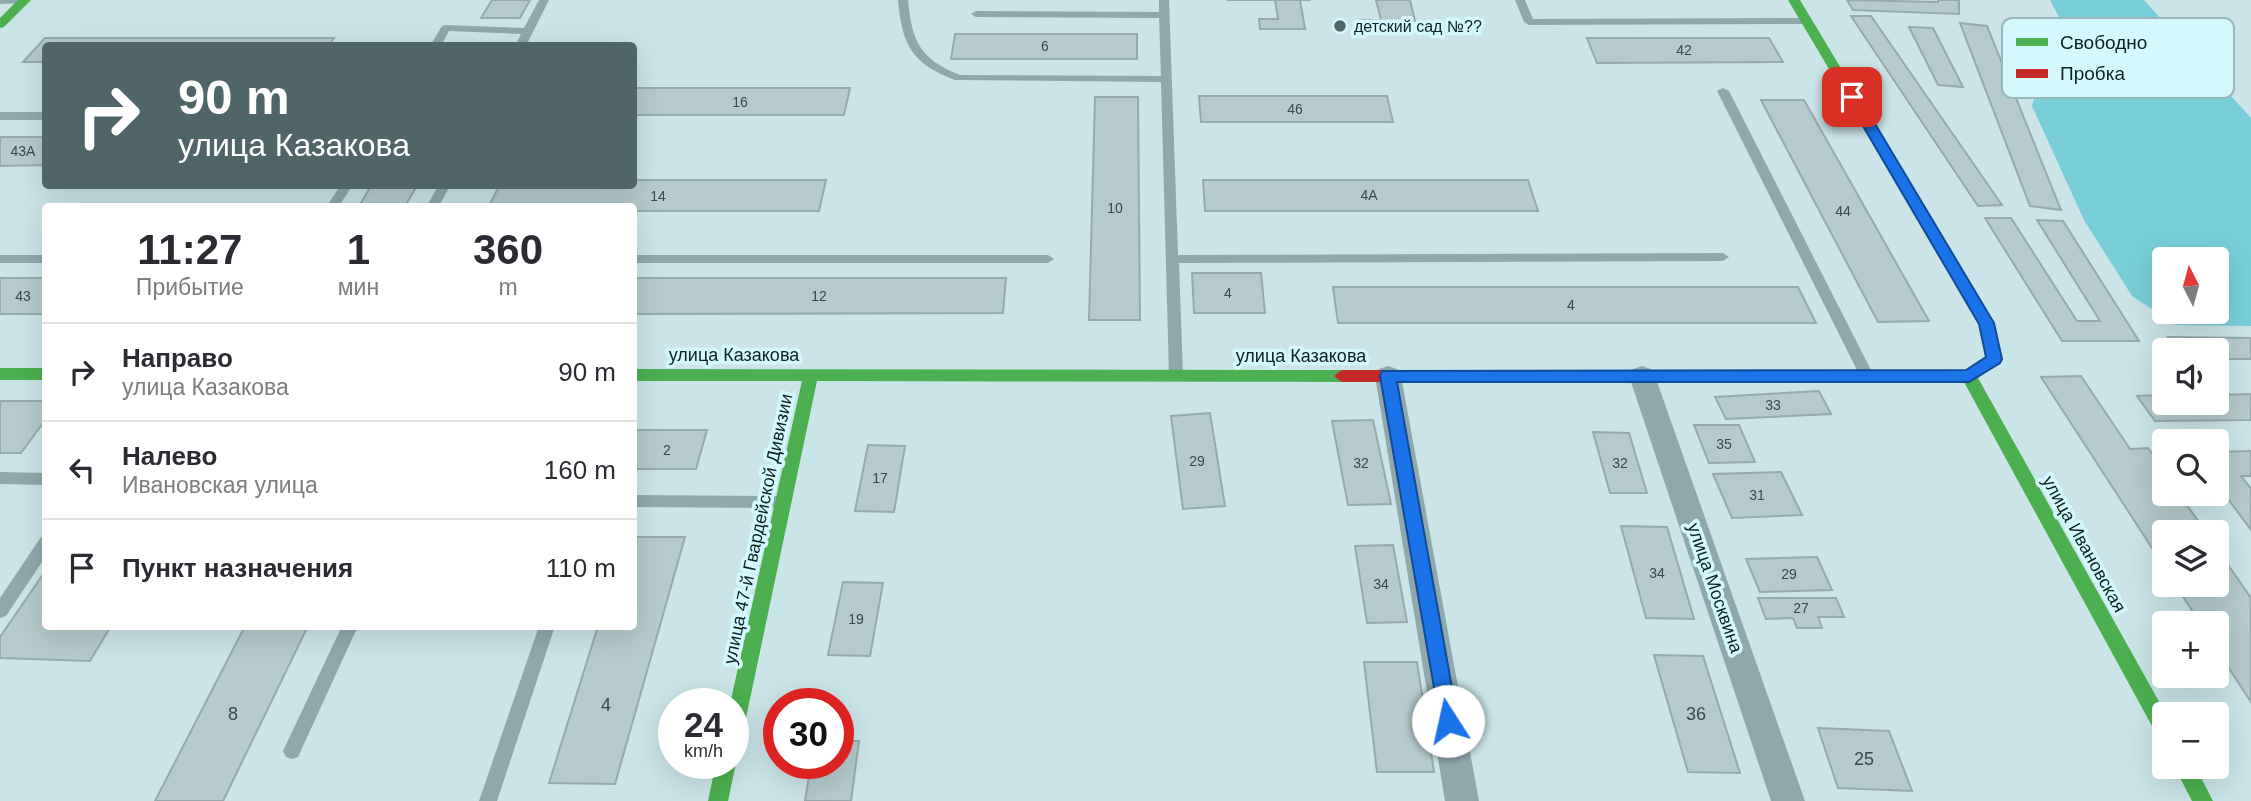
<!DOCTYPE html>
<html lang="ru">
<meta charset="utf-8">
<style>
body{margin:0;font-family:Arial,sans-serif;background:#f7f7f7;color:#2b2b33;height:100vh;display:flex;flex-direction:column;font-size:26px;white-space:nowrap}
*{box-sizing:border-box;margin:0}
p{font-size:23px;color:#7c7c81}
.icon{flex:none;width:38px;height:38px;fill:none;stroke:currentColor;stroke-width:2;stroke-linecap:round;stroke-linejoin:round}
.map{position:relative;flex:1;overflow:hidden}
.details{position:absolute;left:42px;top:203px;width:595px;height:427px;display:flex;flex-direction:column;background:#fff;border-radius:7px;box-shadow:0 7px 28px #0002}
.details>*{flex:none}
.guide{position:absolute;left:42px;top:42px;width:595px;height:147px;border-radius:7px;box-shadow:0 7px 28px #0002;background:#4f6568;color:#fff;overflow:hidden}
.needle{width:46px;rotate:354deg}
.tools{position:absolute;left:2152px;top:247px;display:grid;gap:14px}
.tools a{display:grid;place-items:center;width:77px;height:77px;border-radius:7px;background:#fff;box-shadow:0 7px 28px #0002;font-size:35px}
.speed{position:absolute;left:658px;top:688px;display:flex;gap:14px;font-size:35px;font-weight:700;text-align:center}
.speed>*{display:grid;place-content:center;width:91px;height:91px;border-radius:50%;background:#fff;box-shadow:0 7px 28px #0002;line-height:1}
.speed small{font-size:18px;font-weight:400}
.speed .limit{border:10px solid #d22;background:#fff;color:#111}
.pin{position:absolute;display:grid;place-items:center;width:60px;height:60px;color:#fff;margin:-30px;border-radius:14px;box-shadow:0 4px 10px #0006}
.me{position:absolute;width:77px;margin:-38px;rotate:350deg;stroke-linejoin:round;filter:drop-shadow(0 0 5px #0008)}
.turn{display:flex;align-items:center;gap:24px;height:147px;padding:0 21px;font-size:32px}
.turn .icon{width:91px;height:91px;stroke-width:2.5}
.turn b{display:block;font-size:49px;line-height:60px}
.eta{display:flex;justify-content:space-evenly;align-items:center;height:119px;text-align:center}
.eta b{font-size:42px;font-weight:700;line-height:49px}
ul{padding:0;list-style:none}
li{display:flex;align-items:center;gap:21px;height:98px;padding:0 21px;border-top:2px solid #e1e1e2}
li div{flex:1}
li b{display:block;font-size:26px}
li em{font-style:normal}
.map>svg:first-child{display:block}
.forest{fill:#78cfda;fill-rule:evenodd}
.building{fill:#b5cacc;stroke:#96aaac;stroke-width:2}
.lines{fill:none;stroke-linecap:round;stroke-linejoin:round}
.lane{fill:#8ea8ac;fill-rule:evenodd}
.street{fill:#8ea8ac;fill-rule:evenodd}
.fast{fill:#4caf50;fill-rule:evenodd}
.jam{fill:#c62828;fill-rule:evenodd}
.route{fill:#1a73e8;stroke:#114b97;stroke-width:2}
.poi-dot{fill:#4f6568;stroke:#d3f8fe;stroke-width:2.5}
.labels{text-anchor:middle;stroke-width:7;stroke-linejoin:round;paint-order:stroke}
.number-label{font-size:14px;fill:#374a4d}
.far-poi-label{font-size:16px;fill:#0d2023;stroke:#d3f8fe;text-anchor:start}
.street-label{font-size:18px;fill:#0d2023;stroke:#d3f8fe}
.near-number-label{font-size:18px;fill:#374a4d}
.key{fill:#d3f8fe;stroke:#98b7bc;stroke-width:2}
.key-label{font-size:19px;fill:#0d2023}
</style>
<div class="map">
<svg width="2251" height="801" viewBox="0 0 2251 801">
<rect width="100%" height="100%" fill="#cae4e7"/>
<path class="forest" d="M2050,0H2144L2251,118V326L2176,325L2132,296L2084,220L2032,106L2036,92L2094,82ZM2165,259H2217V312H2165Z"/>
<path class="building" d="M492,0H530L520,18H481Z
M1227,0H1311H1300L1305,29H1260L1259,19H1278L1275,0Z
M1376,0H1410L1415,21H1393L1394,28H1362L1360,20H1381Z
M1847,0L1938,2V0H1959V14L1853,10Z
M1851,16H1871L2002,205L1978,206Z
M1960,23L1987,26L2061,210L2030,206Z
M1909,27L1933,28L1963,87L1938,85Z
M955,34H1137V59H951Z
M45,38H334L329,46H46V62H23Z
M1587,38H1769L1783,62L1597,63Z
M634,88H850L844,115H634Z
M1199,96H1387L1393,122H1201Z
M1095,97H1138L1140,320H1089Z
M1761,100H1804L1929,321L1878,322Z
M0,137H46V165L0,166Z
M634,180H826L819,211H634V206H489L499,186H634Z
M1203,180H1528L1538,211H1205Z
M371,186H417L405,206H359Z
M1985,218H2011L2077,321H2100L2037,220L2063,221L2139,341H2062Z
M1192,273H1261L1265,313H1194Z
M0,278H46V314H0Z
M634,278H1006L1003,313L634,314Z
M1333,287H1798L1816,323H1338Z
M2168,337L2251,338V359H2217V350H2177Z
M2081,376L2130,449L2148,448L2165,472V494H2179L2206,532H2165V568L2041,377Z
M1819,391L1831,414L1726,419L1715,397Z
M2251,394V420L2155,421L2137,396L2165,395V402H2217V395Z
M0,401H46V419L21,453H0Z
M1210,413L1225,506L1183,509L1171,416Z
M1373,420L1391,504L1348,505L1332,421Z
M1694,425H1739L1755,462L1709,463Z
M634,430H707L696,469H634Z
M1593,432L1629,433L1647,493H1610Z
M868,445L905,446L894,512L855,511Z
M2251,451V476H2241L2251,489V530L2217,484V452Z
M1781,472L1802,515L1732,518L1713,474Z
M1621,526L1667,527L1694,619L1646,618Z
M634,537H685L615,784L549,783L598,626H634Z
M1393,545L1407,622L1367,623L1355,546Z
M2217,549L2251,598V702L2217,650V623H2200L2175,584H2217Z
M1817,557L1832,590L1760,592L1746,559Z
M46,570V626H111L90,661L0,658V637Z
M843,582L883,583L870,656L828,655Z
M1758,598H1836L1844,617H1818L1822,628H1797L1793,618L1766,619Z
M245,626H308L223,801H155Z
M1654,655L1703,656L1740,773L1688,772Z
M1364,662H1417L1434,772H1377Z
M1818,728L1889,731L1912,791L1838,788Z
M838,741H859L851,801H805L811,763H838Z"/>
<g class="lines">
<path class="lane" d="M0,0H29L24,3L0,4Z
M539,0H549L526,46H515L521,34L449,31L441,46H430L442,26L446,25L524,28Z
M898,0H908C912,42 920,59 960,75L1161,76L1159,18L976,17L971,14L976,11L1159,12V0H1169L1178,255L1723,253L1729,257L1723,261L1179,263L1183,375L1176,380L1169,375L1161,82L955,80C912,64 902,45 898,0Z
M1515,0H1525L1533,19L1807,18L1812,21L1807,24L1529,25L1524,22Z
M1723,88L1729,91L1874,376L1872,380H1862L1860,376L1717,91Z
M0,112H46V120H0Z
M340,186H352L339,206H327Z
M438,186H450L439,206H427Z
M0,255H46V263H0Z
M634,255H1048L1054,259L1048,263H634Z
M0,472L46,473V485L0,484Z
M634,495L779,496L784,498L786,502L784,506L779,508L634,507Z
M46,536V556L6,616L0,618V598L41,537Z
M342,626H358L298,757L292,759L286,757L283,751Z
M539,626H555L497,801H479Z"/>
<path class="street" d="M1388,366L1397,369L1401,376L1479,801H1445L1375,376L1379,369Z
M1642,366L1651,369L1655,376L1805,801H1771L1629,376L1633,369Z"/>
<path class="fast" d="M18,0H31L4,27L0,28V18Z
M1788,0H1800L1994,323L2002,359L1978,378L2166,714L2165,740L2158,737L1964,382H1684L1676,376L1684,370H1966L1986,357L1980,323Z
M0,368H46V380H0Z
M634,369L1342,370L1350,376L1342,382L817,381L743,732L740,738L733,741V704H730L802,381H634Z
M733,757L736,763L728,801H708L716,763H733Z
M2174,766H2195L2213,801H2192Z"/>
<path class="jam" d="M1342,370H1684L1692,376L1684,382H1342L1334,376Z"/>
</g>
<path class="route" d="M1852,93L1859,97L1994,323L2002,359L2000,363L1969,382H1397L1458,721L1455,728L1448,730L1441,728L1380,376L1382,371L1966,370L1986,357L1979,324L1846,97Z"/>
<circle class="poi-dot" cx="1340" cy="26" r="7"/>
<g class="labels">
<g class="number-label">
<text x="1045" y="51">6</text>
<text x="1684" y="55">42</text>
<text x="740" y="107">16</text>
<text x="1295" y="114">46</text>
<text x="23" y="156">43А</text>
<text x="1369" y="200">4А</text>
<text x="658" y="201">14</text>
<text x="1115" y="213">10</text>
<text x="1843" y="216">44</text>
<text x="1228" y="298">4</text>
<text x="23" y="301">43</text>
<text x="819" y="301">12</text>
<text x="1571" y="310">4</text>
<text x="1773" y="410">33</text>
<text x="1724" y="449">35</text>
<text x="667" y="455">2</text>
<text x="1197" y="466">29</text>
<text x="1361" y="468">32</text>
<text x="1620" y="468">32</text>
<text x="880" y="483">17</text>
<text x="1757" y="500">31</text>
<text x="1657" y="578">34</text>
<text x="1789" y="579">29</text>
<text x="1381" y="589">34</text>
<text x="1801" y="613">27</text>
<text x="856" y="624">19</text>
</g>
<g class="far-poi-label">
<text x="1354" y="32">детский сад №??</text>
</g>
<g class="street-label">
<text x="734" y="361">улица Казакова</text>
<text x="1301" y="362">улица Казакова</text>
<text transform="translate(758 529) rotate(-78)" y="6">улица 47-й Гвардейской Дивизии</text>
<text transform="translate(2084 544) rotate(61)" y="6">улица Ивановская</text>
<text transform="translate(1715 588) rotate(71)" y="6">улица Москвина</text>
</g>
<g class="near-number-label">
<text x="606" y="711">4</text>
<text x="233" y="720">8</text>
<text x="1696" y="720">36</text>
<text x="1864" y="765">25</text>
</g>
</g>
<rect x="2002" y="18" width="232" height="80" rx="10" class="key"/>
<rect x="2016" y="38" width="32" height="8" fill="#4caf50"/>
<rect x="2016" y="69" width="32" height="9" fill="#c62828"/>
<g class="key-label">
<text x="2060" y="49">Свободно</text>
<text x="2060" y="80">Пробка</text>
</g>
</svg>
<div class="tools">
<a><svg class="needle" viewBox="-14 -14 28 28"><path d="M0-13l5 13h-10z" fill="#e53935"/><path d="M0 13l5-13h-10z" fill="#7c7c81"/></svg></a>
<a><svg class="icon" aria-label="sound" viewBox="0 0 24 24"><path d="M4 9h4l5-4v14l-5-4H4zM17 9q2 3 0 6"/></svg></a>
<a><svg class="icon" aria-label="search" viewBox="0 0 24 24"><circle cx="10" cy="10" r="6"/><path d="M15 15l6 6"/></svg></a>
<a><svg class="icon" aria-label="layers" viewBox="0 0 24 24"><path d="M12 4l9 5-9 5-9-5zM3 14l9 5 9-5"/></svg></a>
<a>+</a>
<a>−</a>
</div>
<div class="speed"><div>24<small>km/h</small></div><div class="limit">30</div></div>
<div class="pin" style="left:1852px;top:97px;background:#d93025"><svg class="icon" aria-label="arrive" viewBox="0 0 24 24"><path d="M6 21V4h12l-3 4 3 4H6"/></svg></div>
<svg class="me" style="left:1448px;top:721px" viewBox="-20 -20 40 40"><circle r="19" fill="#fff"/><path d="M0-13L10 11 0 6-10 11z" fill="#1a73e8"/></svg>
<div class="guide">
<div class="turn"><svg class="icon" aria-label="right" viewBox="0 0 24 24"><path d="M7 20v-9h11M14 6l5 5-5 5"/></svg><div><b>90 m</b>улица Казакова</div></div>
</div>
<section class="details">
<div class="eta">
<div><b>11:27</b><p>Прибытие</p></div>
<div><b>1</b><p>мин</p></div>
<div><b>360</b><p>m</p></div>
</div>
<ul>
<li><svg class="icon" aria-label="right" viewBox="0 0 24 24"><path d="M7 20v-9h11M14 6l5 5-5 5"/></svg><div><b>Направо</b><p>улица Казакова</p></div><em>90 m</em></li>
<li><svg class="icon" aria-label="left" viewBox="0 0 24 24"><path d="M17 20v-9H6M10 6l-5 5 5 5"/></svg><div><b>Налево</b><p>Ивановская улица</p></div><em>160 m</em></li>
<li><svg class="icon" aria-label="arrive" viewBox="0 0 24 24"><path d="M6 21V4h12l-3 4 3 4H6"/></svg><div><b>Пункт назначения</b></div><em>110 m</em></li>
</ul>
</section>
</div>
